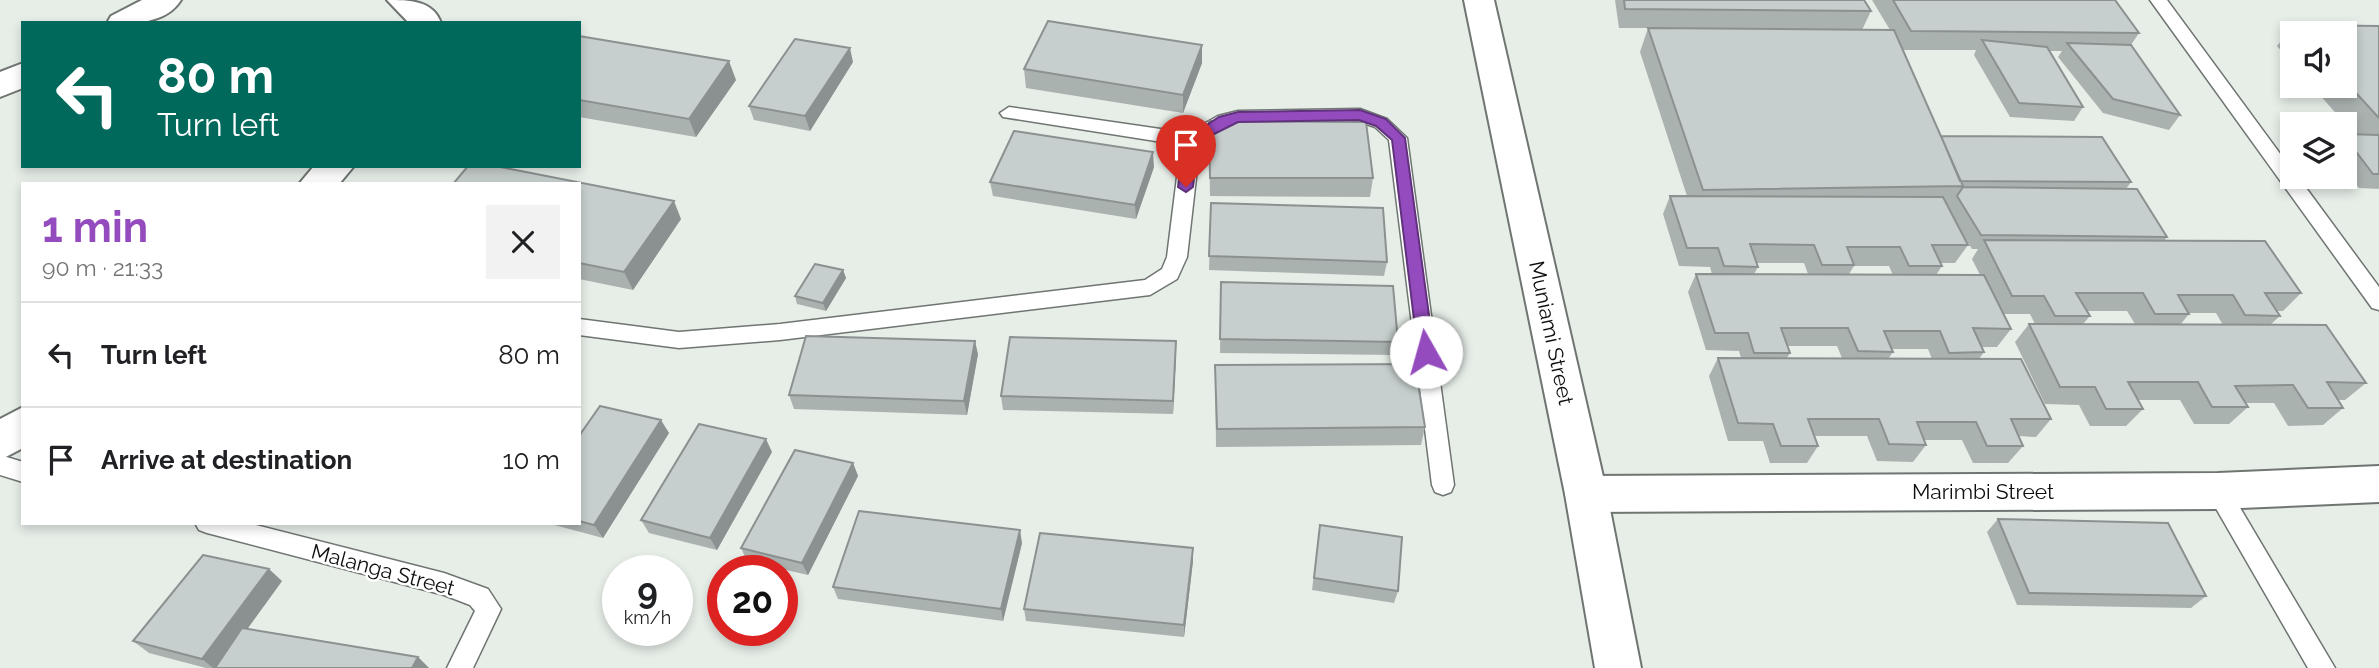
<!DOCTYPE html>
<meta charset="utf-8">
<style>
body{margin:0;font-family:Raleway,sans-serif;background:#f2f2f2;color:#202124;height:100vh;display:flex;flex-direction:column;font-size:26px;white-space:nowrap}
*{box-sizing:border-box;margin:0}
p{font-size:23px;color:#757577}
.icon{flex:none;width:38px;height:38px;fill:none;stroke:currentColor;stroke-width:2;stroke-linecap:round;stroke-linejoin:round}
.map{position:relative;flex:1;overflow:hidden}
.sheet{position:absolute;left:21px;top:182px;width:560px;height:343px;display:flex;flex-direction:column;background:#fff;border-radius:0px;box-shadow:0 4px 10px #0003}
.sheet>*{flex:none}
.hud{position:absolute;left:21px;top:21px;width:560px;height:147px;border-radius:0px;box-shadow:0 4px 10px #0003;background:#00695c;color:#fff;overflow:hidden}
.fabs{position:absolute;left:2280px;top:21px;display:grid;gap:14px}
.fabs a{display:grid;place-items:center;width:77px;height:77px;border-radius:0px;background:#fff;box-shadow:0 4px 10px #0003;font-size:35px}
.speed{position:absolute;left:602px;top:555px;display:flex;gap:14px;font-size:35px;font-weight:700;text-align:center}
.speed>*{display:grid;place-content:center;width:91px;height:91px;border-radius:50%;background:#fff;box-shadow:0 4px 10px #0003;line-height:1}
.speed small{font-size:18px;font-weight:400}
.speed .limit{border:10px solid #d22;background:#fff;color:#111}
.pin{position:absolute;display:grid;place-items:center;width:60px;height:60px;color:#fff;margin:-72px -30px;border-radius:50% 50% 50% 0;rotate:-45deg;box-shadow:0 0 7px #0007}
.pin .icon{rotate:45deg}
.me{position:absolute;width:77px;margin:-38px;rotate:353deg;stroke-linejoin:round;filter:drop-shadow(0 0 5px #0008)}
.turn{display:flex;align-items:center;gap:24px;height:147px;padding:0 21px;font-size:32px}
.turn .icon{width:91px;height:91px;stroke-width:2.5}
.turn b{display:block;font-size:49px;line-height:60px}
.round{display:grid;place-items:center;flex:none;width:74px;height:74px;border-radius:0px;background:#f2f2f2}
.overview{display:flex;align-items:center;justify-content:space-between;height:119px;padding:0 21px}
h1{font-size:42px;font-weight:700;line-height:52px;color:#944bbe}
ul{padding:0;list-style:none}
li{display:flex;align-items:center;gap:21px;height:105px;padding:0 21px;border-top:2px solid #e0e0e0}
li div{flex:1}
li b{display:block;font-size:26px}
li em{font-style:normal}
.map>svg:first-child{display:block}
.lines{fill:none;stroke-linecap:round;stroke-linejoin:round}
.service-casing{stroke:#6f7571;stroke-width:3}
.minor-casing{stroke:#6f7571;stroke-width:4}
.tertiary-casing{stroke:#6f7571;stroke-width:4}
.secondary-casing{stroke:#6f7571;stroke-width:4}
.service{fill:#fff;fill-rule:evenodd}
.minor{fill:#fff;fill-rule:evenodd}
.tertiary{fill:#fff;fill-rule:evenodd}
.secondary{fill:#fff;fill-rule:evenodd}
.wall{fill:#aab2b0;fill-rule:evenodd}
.shaded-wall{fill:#8b9190}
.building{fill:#c6cfcd;stroke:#8b9190;stroke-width:2}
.route{fill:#944bbe;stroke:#60317c;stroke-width:2}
.labels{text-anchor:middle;stroke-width:5;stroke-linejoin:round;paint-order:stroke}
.street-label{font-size:21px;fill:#0d0f0d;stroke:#fff}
</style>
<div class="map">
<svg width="2379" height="668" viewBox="0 0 2379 668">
<rect width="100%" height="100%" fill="#e7eee8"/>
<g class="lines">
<g class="service-casing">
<path id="service" d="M2150,0H2167L2292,170V177H2298L2379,287V310L2372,308Z
M1009,107L1188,133L1218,116L1238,111L1360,109L1387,119L1407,138L1454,485L1451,492L1443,495L1435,492L1432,485L1389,140L1375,127L1358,121L1238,123L1200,143L1187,257L1177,279L1150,295L780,340L679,348L579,335V319L679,332L780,324L1145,280L1162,269L1167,257L1181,145L1003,117L1000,113Z
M0,455L23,462V482L0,475Z
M2218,481L2226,484L2335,668H2308L2206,491L2210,484Z
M195,523H248L444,573L488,589L501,609L473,668H447L475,611L470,605L444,595L207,533L199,530Z"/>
</g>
<g class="minor-casing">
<path id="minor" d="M142,0H181C165,25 133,23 107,23L111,16Z
M23,63V88L0,97V72Z
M2379,466V502L2218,509L1586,512L1571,507L1565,494L1571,481L1586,476L2218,473Z"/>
</g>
<g class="tertiary-casing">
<path id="tertiary" d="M387,0C409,0 433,0 441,23H409Z
M314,166H354L339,184H299Z
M23,407V448L0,460V419Z"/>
</g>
<g class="secondary-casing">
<path id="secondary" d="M1464,0H1494L1607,494L1641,668H1595L1565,494Z"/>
</g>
<use href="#service" class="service"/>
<use href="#minor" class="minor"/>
<use href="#tertiary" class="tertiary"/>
<use href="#secondary" class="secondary"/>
</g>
<path class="wall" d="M1615,0H1864L1871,11L1862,30H1890L1872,0H2115L2139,33L2131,45L2180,115L2169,130L2103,113L2058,57L2062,51H2049L2083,107L2074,121L2010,117L1974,55L1976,50H1902L1941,136L2131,182L2126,189L2167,237L2164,241L2301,293L2283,311H2277L2280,316L2270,325L2366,383L2345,400H2338L2343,408L2323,425L2288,426L2274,403H2245L2248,407L2229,424H2194L2180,400H2138L2143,409L2126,426H2090L2079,405L2045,404L2015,342L2029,324H2035L2030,314H2003L2011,329L1997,347H1981L1984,352L1979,359L2051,419L2036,437L2019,436L2023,446L2008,463H1973L1962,440H1924L1926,445L1913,462L1877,461L1867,436H1814L1818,446L1807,463H1770L1763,441H1728L1709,376L1718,358H1741L1739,351L1706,350L1688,292L1696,274H1712L1710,267L1679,266L1663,214L1670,196H1687L1640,52L1648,28H1619ZM1961,232L1972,249H1978L1972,259L1980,275H1936L1942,266L1941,263H1955L1968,245ZM1756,263H1804L1808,274H1754L1758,267ZM1854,266H1889L1893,275L1849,274ZM2087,311H2127L2135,324H2083L2090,316ZM2188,313H2216L2223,325H2180L2189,314ZM1787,346H1837L1842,358H1787L1790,353ZM1892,349H1928L1932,359H1888L1893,352Z
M2294,25L2379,26V189L2359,188L2345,169V134H2354L2312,86H2345V33H2292V63L2277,46Z
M579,36L736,80L696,137L579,117Z
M853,62L810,131L754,120L749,106Z
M1202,63L1183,113L1026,88L1024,69Z
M1209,121L1373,178L1370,197L1210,196Z
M1154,167L1136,219L993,196L990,182Z
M579,184L681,219L633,290L579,279Z
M1211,203L1387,262L1384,276L1209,270Z
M843,270L846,278L826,311L797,304L795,296Z
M1221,282L1398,342L1395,355L1220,353Z
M978,354L967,415L794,409L789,395Z
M1176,355L1173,414L1003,410L1001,396Z
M1215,365L1425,427L1421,445L1216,447Z
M669,433L603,538L547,523H579V436Z
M772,452L717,550L649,533L641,520Z
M853,463L858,476L808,575L747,561L741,548Z
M1998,519L2206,596L2191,608L2017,605L1987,532Z
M1320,525L1398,591L1394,603L1312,590Z
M1022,543L1003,621L838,599L833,587Z
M1193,561L1184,637L1026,621L1024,609Z
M282,581L247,629L418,657L429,668H206L149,653L133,641Z"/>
<path class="shaded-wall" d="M1202,45V63L1183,113V95Z
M850,48L853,62L810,131L805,116Z
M729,61L736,80L696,137L689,119Z
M1153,152L1154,167L1136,219L1135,205Z
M674,201L681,219L633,290L624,272Z
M843,270L846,278L826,311L823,303Z
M975,341L978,354L967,415L964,401Z
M1176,341V355L1173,414V401Z
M661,420L669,433L603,538L594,525Z
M766,439L772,452L717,550L710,538Z
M853,463L858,476L808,575L802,563Z
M1020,530L1022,543L1003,621L1001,609Z
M1193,548V561L1184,637V625Z
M269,569L282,581L219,668H213L202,659Z
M418,657L429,668H412Z"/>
<path class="building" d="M1624,0H1864L1871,11L1625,9Z
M1893,0H2115L2139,33L1911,31Z
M1048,21L1202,45L1183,95L1024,69Z
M2294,25L2379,26V118L2345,81V33H2302Z
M1648,28L1894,30L1963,186L1703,190Z
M579,36L729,61L689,119L579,100Z
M795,39L850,48L805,116L749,106Z
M1982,40L2047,47L2083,107L2019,103Z
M2067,43L2131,45L2180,115L2113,99Z
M1209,121L1366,122L1373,178H1210Z
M1014,131L1153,152L1135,205L990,182Z
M2345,134L2379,135V174H2373L2345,137Z
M1941,136L2102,137L2131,182L1960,181Z
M468,166H495L674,201L624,272L579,263V184H453Z
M1963,187L2137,189L2167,237L1981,235L1957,196Z
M1670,196L1943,197L1968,245H1932L1942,266H1909L1900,247H1847L1854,265H1822L1814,245L1750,244L1758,267L1724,266L1718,248H1687Z
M1211,203L1383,208L1387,262L1209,256Z
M1984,240L2265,241L2301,293H2265L2280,316L2245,315L2233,295H2178L2189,314H2155L2143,293H2076L2090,316H2055L2044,296H2012Z
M815,264L843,270L823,303L795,296Z
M1696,274L1984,275L2011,329L1973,328L1984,352L1949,353L1940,331H1884L1893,352L1858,351L1848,328H1781L1790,353H1754L1748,333H1715Z
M1221,282L1393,286L1398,342L1220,339Z
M2029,324L2326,325L2366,383L2327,382L2343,408H2308L2293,385L2235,386L2248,407H2212L2198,382H2128L2143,409H2106L2095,387H2060Z
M806,336L975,341L964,401L789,395Z
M1010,337L1176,341L1173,401L1001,396Z
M1718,358L2021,359L2051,419H2011L2023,446H1987L1976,422H1917L1926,445L1889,444L1879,419H1808L1818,446H1781L1773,424L1738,423Z
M1415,364L1425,427L1217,429L1215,365Z
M600,406L661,420L594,525L579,521V436Z
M699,424L766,439L710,538L641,520Z
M795,450L853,463L802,563L741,548Z
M859,511L1020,530L1001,609L833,587Z
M1998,519L2168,523L2206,596L2029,593Z
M1320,525L1402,537L1398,591L1314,578Z
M1040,533L1193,548L1184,625L1024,609Z
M203,555L269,569L202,659L133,641Z
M242,628L418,657L412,668H215Z"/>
<path class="route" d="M1360,110L1386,119L1405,138L1434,352L1426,358L1418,352L1392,140L1376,126L1359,120L1238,122L1198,142L1193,187L1186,192L1178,187L1184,140L1219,117L1238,112Z"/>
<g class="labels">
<g class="street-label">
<text transform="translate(1551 333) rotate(78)" y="7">Muniami Street</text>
<text x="1983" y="499">Marimbi Street</text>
<text transform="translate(383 570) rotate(15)" y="7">Malanga Street</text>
</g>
</g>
</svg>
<div class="fabs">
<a><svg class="icon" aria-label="sound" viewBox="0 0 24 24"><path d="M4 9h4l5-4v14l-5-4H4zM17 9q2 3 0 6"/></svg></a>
<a><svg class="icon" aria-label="layers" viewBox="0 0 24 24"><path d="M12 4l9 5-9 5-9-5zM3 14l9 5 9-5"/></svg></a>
</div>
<div class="speed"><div>9<small>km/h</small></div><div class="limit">20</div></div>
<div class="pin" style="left:1186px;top:187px;background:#d93025"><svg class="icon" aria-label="arrive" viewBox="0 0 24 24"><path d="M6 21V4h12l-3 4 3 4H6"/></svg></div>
<svg class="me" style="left:1426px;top:352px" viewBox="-20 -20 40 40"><circle r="19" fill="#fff"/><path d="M0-13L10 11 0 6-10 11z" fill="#944bbe"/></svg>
<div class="hud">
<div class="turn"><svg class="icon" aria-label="left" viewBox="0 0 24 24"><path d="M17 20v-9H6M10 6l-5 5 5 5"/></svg><div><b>80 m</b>Turn left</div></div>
</div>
<section class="sheet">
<div class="overview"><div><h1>1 min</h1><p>90 m · 21:33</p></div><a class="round"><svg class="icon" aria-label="close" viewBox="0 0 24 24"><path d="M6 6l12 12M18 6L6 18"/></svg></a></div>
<ul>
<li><svg class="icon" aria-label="left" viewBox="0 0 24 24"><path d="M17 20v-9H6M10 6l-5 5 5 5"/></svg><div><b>Turn left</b></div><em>80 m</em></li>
<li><svg class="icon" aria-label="arrive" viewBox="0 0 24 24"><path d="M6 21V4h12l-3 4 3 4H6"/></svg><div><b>Arrive at destination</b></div><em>10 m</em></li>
</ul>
</section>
</div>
